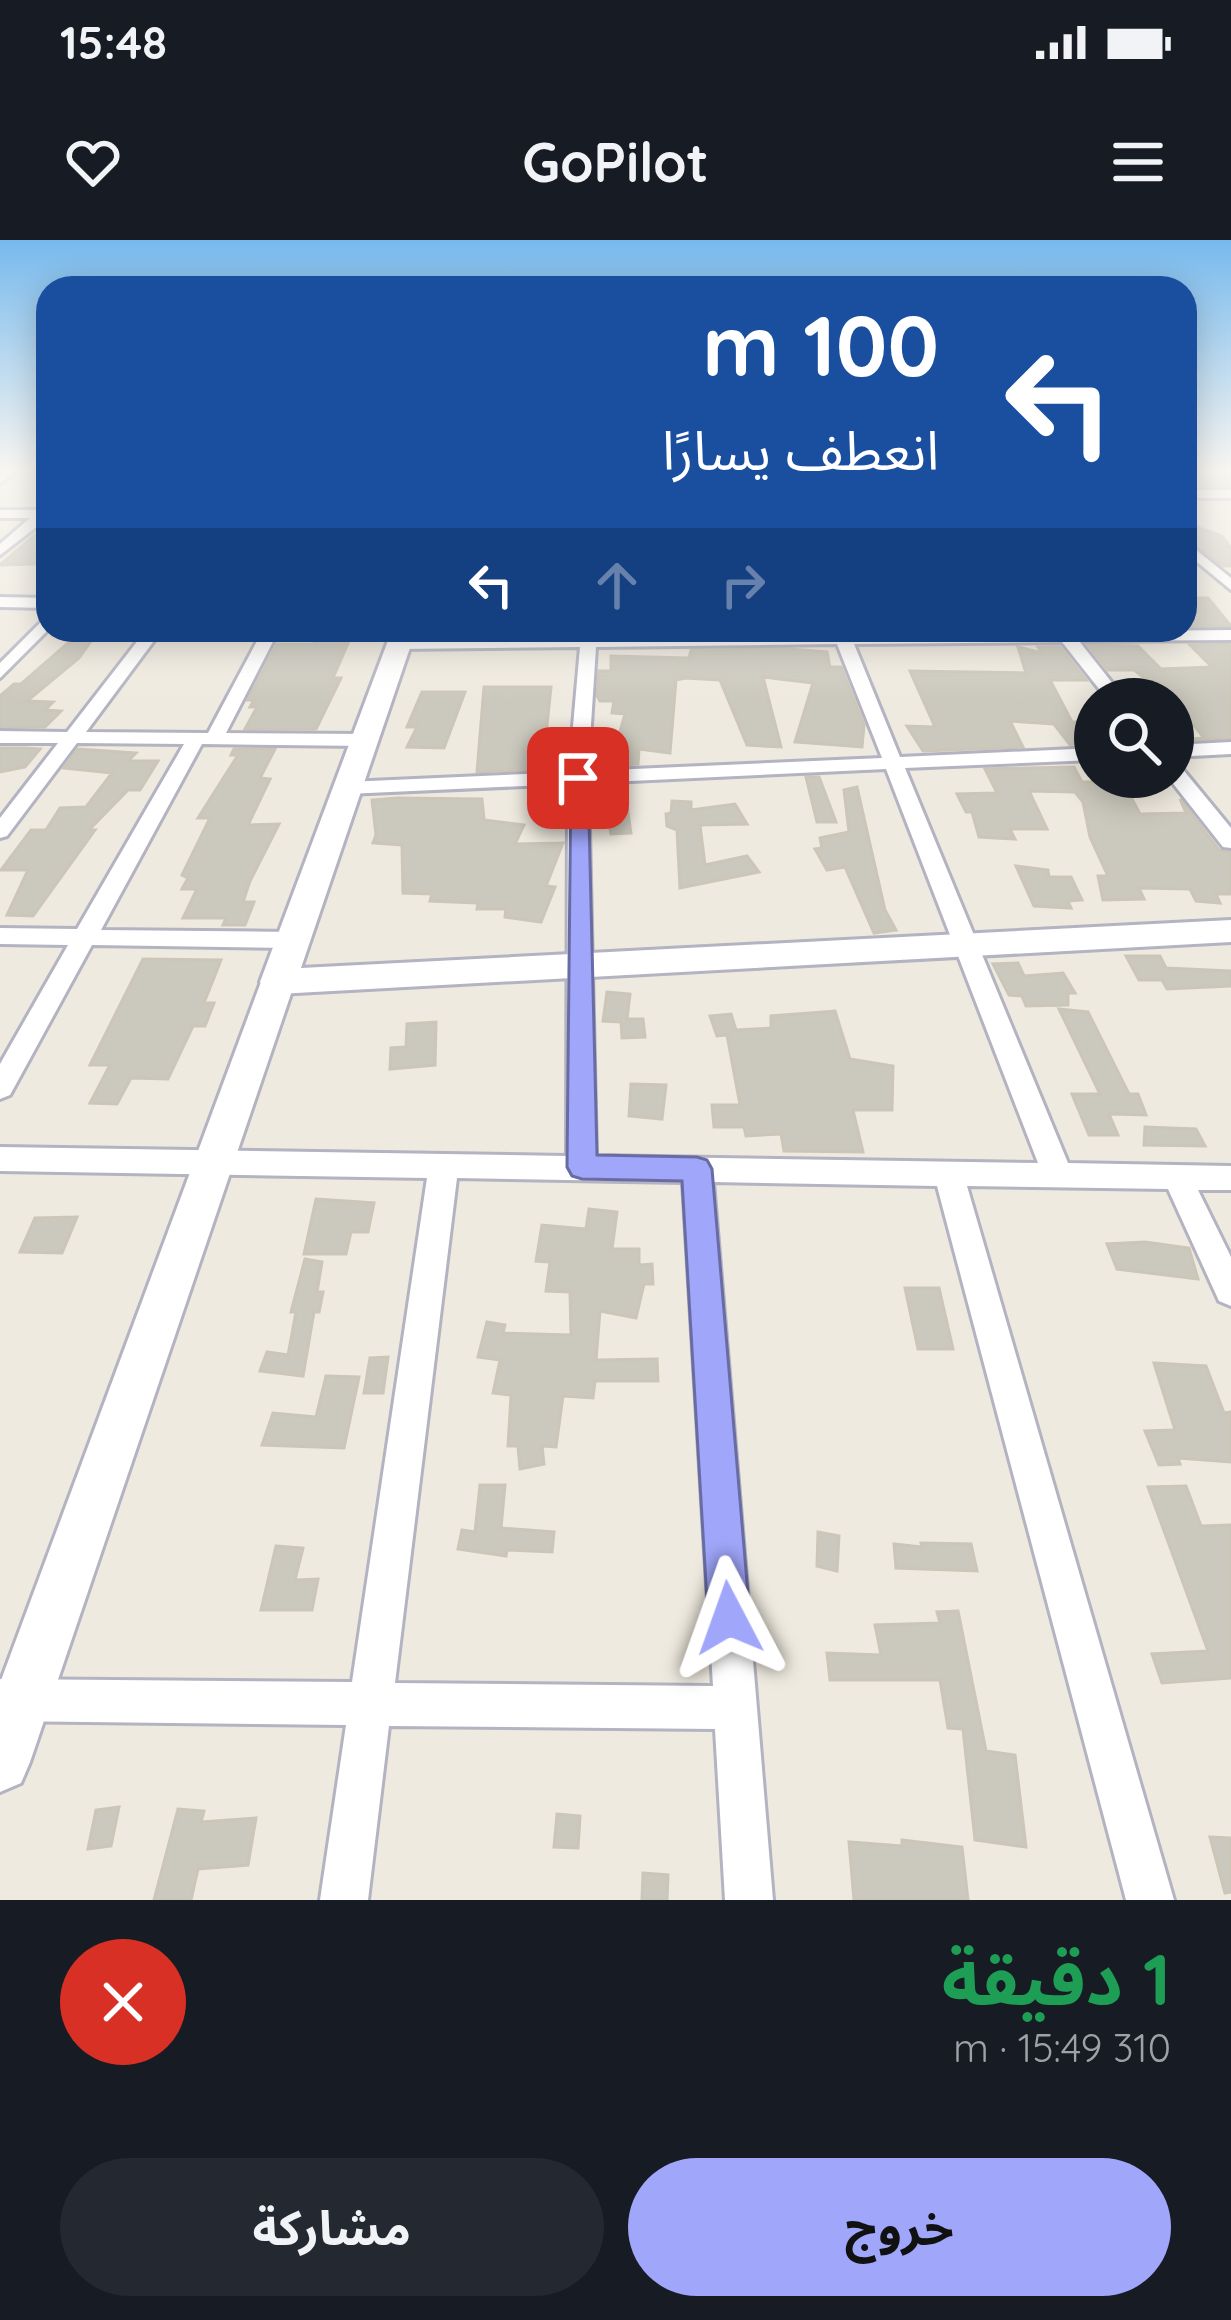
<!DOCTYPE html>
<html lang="ar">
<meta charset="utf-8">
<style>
body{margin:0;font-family:Quicksand,"Noto Sans Arabic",sans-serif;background:#242831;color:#f1f3f6;direction:rtl;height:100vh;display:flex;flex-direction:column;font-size:45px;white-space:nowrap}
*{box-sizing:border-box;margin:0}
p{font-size:39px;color:#9ea1a6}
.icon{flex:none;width:66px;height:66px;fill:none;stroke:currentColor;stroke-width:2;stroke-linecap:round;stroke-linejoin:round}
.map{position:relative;height:1660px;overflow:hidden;direction:ltr}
.details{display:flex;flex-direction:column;background:#171b24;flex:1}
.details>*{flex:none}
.guide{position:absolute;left:36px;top:36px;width:1161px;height:366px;border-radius:36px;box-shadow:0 6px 30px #0003;direction:rtl;background:#1a4fa0;color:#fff;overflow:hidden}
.tools{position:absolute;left:1074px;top:438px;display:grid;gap:24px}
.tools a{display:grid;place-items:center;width:120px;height:120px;border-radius:50%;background:#171b24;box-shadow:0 6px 30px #0003;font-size:60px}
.pin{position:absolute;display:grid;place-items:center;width:102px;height:102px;color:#fff;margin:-51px;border-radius:24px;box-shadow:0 6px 18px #0006}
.me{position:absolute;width:132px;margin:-66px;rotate:356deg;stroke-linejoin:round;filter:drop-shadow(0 0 9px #0008)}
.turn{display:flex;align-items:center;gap:42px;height:252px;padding:0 60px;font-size:54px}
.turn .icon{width:156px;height:156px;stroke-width:2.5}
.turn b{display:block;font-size:84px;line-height:102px}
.lanes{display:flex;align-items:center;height:114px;padding:0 60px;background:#0003;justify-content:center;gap:60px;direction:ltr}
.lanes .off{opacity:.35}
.round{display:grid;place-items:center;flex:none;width:126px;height:126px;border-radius:63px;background:#242831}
.headline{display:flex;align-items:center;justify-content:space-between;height:204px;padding:0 60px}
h1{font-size:72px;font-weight:700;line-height:90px;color:#1e9e55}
.cta{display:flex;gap:24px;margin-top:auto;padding:24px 60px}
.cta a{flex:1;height:138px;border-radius:72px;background:#a0a6fa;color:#111;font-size:48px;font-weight:700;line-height:138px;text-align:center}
.cta a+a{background:#242831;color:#f1f3f6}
.status{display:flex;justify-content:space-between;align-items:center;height:84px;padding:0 60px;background:#171b24;direction:ltr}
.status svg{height:33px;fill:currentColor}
header{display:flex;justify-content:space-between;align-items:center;height:156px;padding:0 60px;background:#171b24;font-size:54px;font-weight:700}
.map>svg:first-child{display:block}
.building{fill:#cbc8bd;stroke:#cbc6b8;stroke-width:3}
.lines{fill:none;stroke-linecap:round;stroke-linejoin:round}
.minor-casing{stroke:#b3b3c1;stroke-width:6}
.tertiary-casing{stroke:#b3b3c1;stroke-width:6}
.secondary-casing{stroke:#b3b3c1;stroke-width:6}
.minor{fill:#fff;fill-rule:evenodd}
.tertiary{fill:#fff;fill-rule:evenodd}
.secondary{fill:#fff;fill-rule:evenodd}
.route{fill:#a0a6fa;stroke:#686ca2;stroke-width:3}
</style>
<div class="status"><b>15:48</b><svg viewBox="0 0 49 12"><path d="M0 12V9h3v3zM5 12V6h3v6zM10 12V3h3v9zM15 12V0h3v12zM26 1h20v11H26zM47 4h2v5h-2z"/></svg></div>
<header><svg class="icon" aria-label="menu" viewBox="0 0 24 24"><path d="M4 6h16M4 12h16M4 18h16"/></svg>GoPilot<svg class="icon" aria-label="heart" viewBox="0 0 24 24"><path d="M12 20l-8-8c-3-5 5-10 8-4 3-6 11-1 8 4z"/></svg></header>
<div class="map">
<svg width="1231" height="1660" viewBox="0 0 1231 1660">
<rect width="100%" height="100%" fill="#efeadf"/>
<path class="building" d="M1185,230L1231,231V245H1185Z
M1185,283L1222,296L1231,308V326H1223L1185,297Z
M48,284V316L38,324L0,325Z
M1185,358H1208L1231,386H1185Z
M83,390H99L79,418L27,461L53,462L45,470L61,471L45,487H0V456L14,444H21Z
M322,393L352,394L333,438H341L316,489H245L257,467H250L254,460H248L277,404H314Z
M1231,404V498L1183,500L1204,498L1173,459L1134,430H1108L1088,405L1138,406L1161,429L1212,427L1190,405Z
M1018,407L1042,413L1038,407H1060L1086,440H1050L1072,482H1095V501L1070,505L1054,484L1010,481L1023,507L923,511L907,486L935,487L910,431L1026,433Z
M789,409L827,412L830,427H841L864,485L862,507L795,502L813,443L763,437L781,507L747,505L720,440L685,438L676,440L670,513L639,509L638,524L599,526L597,513H614L625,474L612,473L614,461H600L597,456L599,431H611V416L689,418L691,410Z
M484,447H551L545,504H567L565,528L477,532Z
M422,452H465L444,508L407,507L417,487H407Z
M0,508H25L40,509L25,527L0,532Z
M78,509L136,513L128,521H158L140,550H128L89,590H95L33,676L7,675L28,630H1L31,590H46L60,568L86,567L112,533L64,528Z
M234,509H275L260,538L270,539L248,585L279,584L250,641L243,662H254L245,685H223L226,678H183L197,649H182L188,638L182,635L210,578H198L238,515H231Z
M1074,527L1082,542H1123L1140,574L1186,573L1180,559L1219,610L1231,612V654H1216L1220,663L1196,661L1190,649L1139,648L1144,659L1103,660L1098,636H1108L1090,597L1083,562L1075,552L1029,551L1047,589H1010L1015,599L979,597L972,572H966L957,554L997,553L985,529Z
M806,537H819L836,582H817Z
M624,546L631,593L611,594L602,547Z
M857,547L885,670L896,690L874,693L845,627L827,630L815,609L822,608L820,598L849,592L844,550Z
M397,558L482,559L484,580L524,585L515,604L563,603L546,646L555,647L541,682L505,677L506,669H477L478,663L430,661L432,654L403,653L402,605L373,603L376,595L372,560Z
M672,561L691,562V570L735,564L747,584L700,585L705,625L747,616L759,632L680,648L677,590L667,586L666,574L671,573Z
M1016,626L1048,630L1049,637H1071L1082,660L1068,661L1071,668L1034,666Z
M1126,716H1160L1166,728L1231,731V746L1167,749L1162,740H1139Z
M143,719L221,720L204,763H214L205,786H193L168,839L131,838L117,864L90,863L110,825H90Z
M1018,723L1024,736L1063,733L1075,753H1068V765L1026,766L1022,756L1009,755L993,724Z
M607,752L630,754L627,779H643L645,797L622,798L621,782L603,781Z
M1059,769L1088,772L1129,854H1138L1146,875L1109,874L1118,895H1089L1072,854H1100Z
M835,771L850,819L893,826L892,870H853L863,912L784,911L781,894L746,896L744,887H714L712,865H740L727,795L717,796L710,776L731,774L736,790L771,788V776Z
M436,782L435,825L390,829L391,808L406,807L407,784Z
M631,844L666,845L662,879L629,876Z
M1145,887L1196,889L1205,906L1144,905Z
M316,959L374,963L368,992H351L346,1014H304Z
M589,969L617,972L612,1009H639V1025L652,1024L653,1044H644L636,1078L600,1071L596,1120L657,1119L658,1141H595L593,1158L563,1156L556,1207L542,1206L544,1224L520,1229L518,1206H508L511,1155L493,1153L500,1120L478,1117L487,1082L505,1085L503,1093L571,1095L570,1052L546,1051L550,1022L536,1021L542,985L586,989Z
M77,977L62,1013L20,1012L35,978Z
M1145,1002L1189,1008L1198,1039L1117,1029L1107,1004Z
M305,1019L322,1022L317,1052H323L319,1072H314L303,1136L260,1131L267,1112L288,1115L296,1072H291Z
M905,1048H939L953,1109H918Z
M388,1117L383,1153H364L370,1118Z
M1154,1123L1206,1126L1224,1173L1231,1172V1222L1178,1218L1180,1224L1159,1225L1145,1191L1175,1190Z
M326,1136L359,1137L344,1208L262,1205L273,1173L316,1177Z
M480,1245H505L501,1288L554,1292L552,1312L507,1310L506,1316L458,1309L462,1290L475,1292Z
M1186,1246L1201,1286L1231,1285V1438L1162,1443L1152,1414L1208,1411L1148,1247Z
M818,1292L839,1296L837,1331L817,1326Z
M921,1303L971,1304L977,1331L896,1328L894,1304L922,1307Z
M276,1306L303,1308L295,1340L318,1339L312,1370H261Z
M958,1371L986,1511L1015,1515L1026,1607L975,1600L963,1489L948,1488L940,1440H830L827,1413L881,1415L875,1385L940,1383L937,1372Z
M119,1567L111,1606L88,1609L96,1570Z
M178,1569L204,1571L201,1582L256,1578L248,1625L198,1629L191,1660H154Z
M557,1574L580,1576L578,1608L554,1607Z
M1210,1597L1231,1598V1652L1225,1653Z
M902,1600L962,1607L968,1660H854L849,1602L902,1606Z
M643,1633L668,1635L667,1660H642Z"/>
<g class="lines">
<g class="minor-casing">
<path id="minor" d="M5,229H19L0,243V233Z
M1185,250H1231V258H1185Z
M48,265V278L0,315V304L30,278H0V270H39Z
M1185,301L1231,338V350L1185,312Z
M0,357L48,358V368L0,367Z
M48,375V390L0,438V423Z
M146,390H162L86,492L208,493L263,390H279L226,493L364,494L373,500L364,506L202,504L101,690L293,692L305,700L293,708L92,705L10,855L0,859V824L68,705L0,704V688L77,689L184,504L77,503L7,596L0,598V578L58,503H0V491L67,492Z
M581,390H597V397L834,394L832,390H848L850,394L1231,390V400L1079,401L1125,459H1107L1062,402L854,404L900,517L1095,508V520L905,528L1068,923L1231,926V950H1198L1231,1017V1066L1219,1061L1168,949L967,946L1174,1660H1126L937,946L713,942L773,1660H725L715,1489L389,1486L368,1660H320L346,1485L0,1481V1439L352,1442L427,938L0,931V907L567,916L568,544L347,554L337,548L347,542L569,532L580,407L399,409L391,404L399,399L580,397ZM837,404L882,518L588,531L596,407ZM886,529L1038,923L596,916L588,543ZM457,938L683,942L713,1446L395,1443Z
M1231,502V514L1173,517V505Z
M1173,524L1180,526L1231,588V608L1223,607L1168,537H1173Z"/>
</g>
<g class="tertiary-casing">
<path id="tertiary" d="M278,731L290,734L295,742L30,1522L21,1543L0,1552V1443L261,742L266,734Z"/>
</g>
<g class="secondary-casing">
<path id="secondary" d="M392,390H416L301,728L1231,680V702L278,754L265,751L260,742Z"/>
</g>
<use href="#minor" class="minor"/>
<use href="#tertiary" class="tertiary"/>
<use href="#secondary" class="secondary"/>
</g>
<linearGradient id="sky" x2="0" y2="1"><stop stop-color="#77b9ed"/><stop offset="0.5" stop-color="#f8f6f1"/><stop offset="1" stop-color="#f8f6f1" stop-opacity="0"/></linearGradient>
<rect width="1231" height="461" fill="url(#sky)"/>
<path class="route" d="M571,533L588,538L597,915L697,917L707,920L712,929L750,1378L744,1392L729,1399L714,1392L708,1378L682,941L582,939L572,936L567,927Z"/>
</svg>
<div class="tools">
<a><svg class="icon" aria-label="search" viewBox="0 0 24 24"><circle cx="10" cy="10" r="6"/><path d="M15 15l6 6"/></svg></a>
</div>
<div class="pin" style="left:578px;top:538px;background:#d93025"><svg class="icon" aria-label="arrive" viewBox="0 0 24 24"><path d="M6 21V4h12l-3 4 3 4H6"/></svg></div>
<svg class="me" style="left:729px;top:1378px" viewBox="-20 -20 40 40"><path d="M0-17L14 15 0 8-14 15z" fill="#a0a6fa" stroke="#fff" stroke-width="4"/></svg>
<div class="guide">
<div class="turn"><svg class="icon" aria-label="left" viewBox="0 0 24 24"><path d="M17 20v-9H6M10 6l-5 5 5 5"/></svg><div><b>100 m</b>انعطف يسارًا</div></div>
<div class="lanes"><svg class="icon" aria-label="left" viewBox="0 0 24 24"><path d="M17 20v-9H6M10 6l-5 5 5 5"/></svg><svg class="icon off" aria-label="ahead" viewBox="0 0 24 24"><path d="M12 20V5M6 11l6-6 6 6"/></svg><svg class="icon off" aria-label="right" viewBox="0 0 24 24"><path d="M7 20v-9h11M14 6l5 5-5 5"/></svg></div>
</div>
</div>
<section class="details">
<div class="headline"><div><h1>1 دقيقة</h1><p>310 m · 15:49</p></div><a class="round" style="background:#d93025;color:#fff"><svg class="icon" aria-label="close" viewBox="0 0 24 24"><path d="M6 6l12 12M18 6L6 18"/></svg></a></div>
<div class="cta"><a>خروج</a><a>مشاركة</a></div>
</section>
